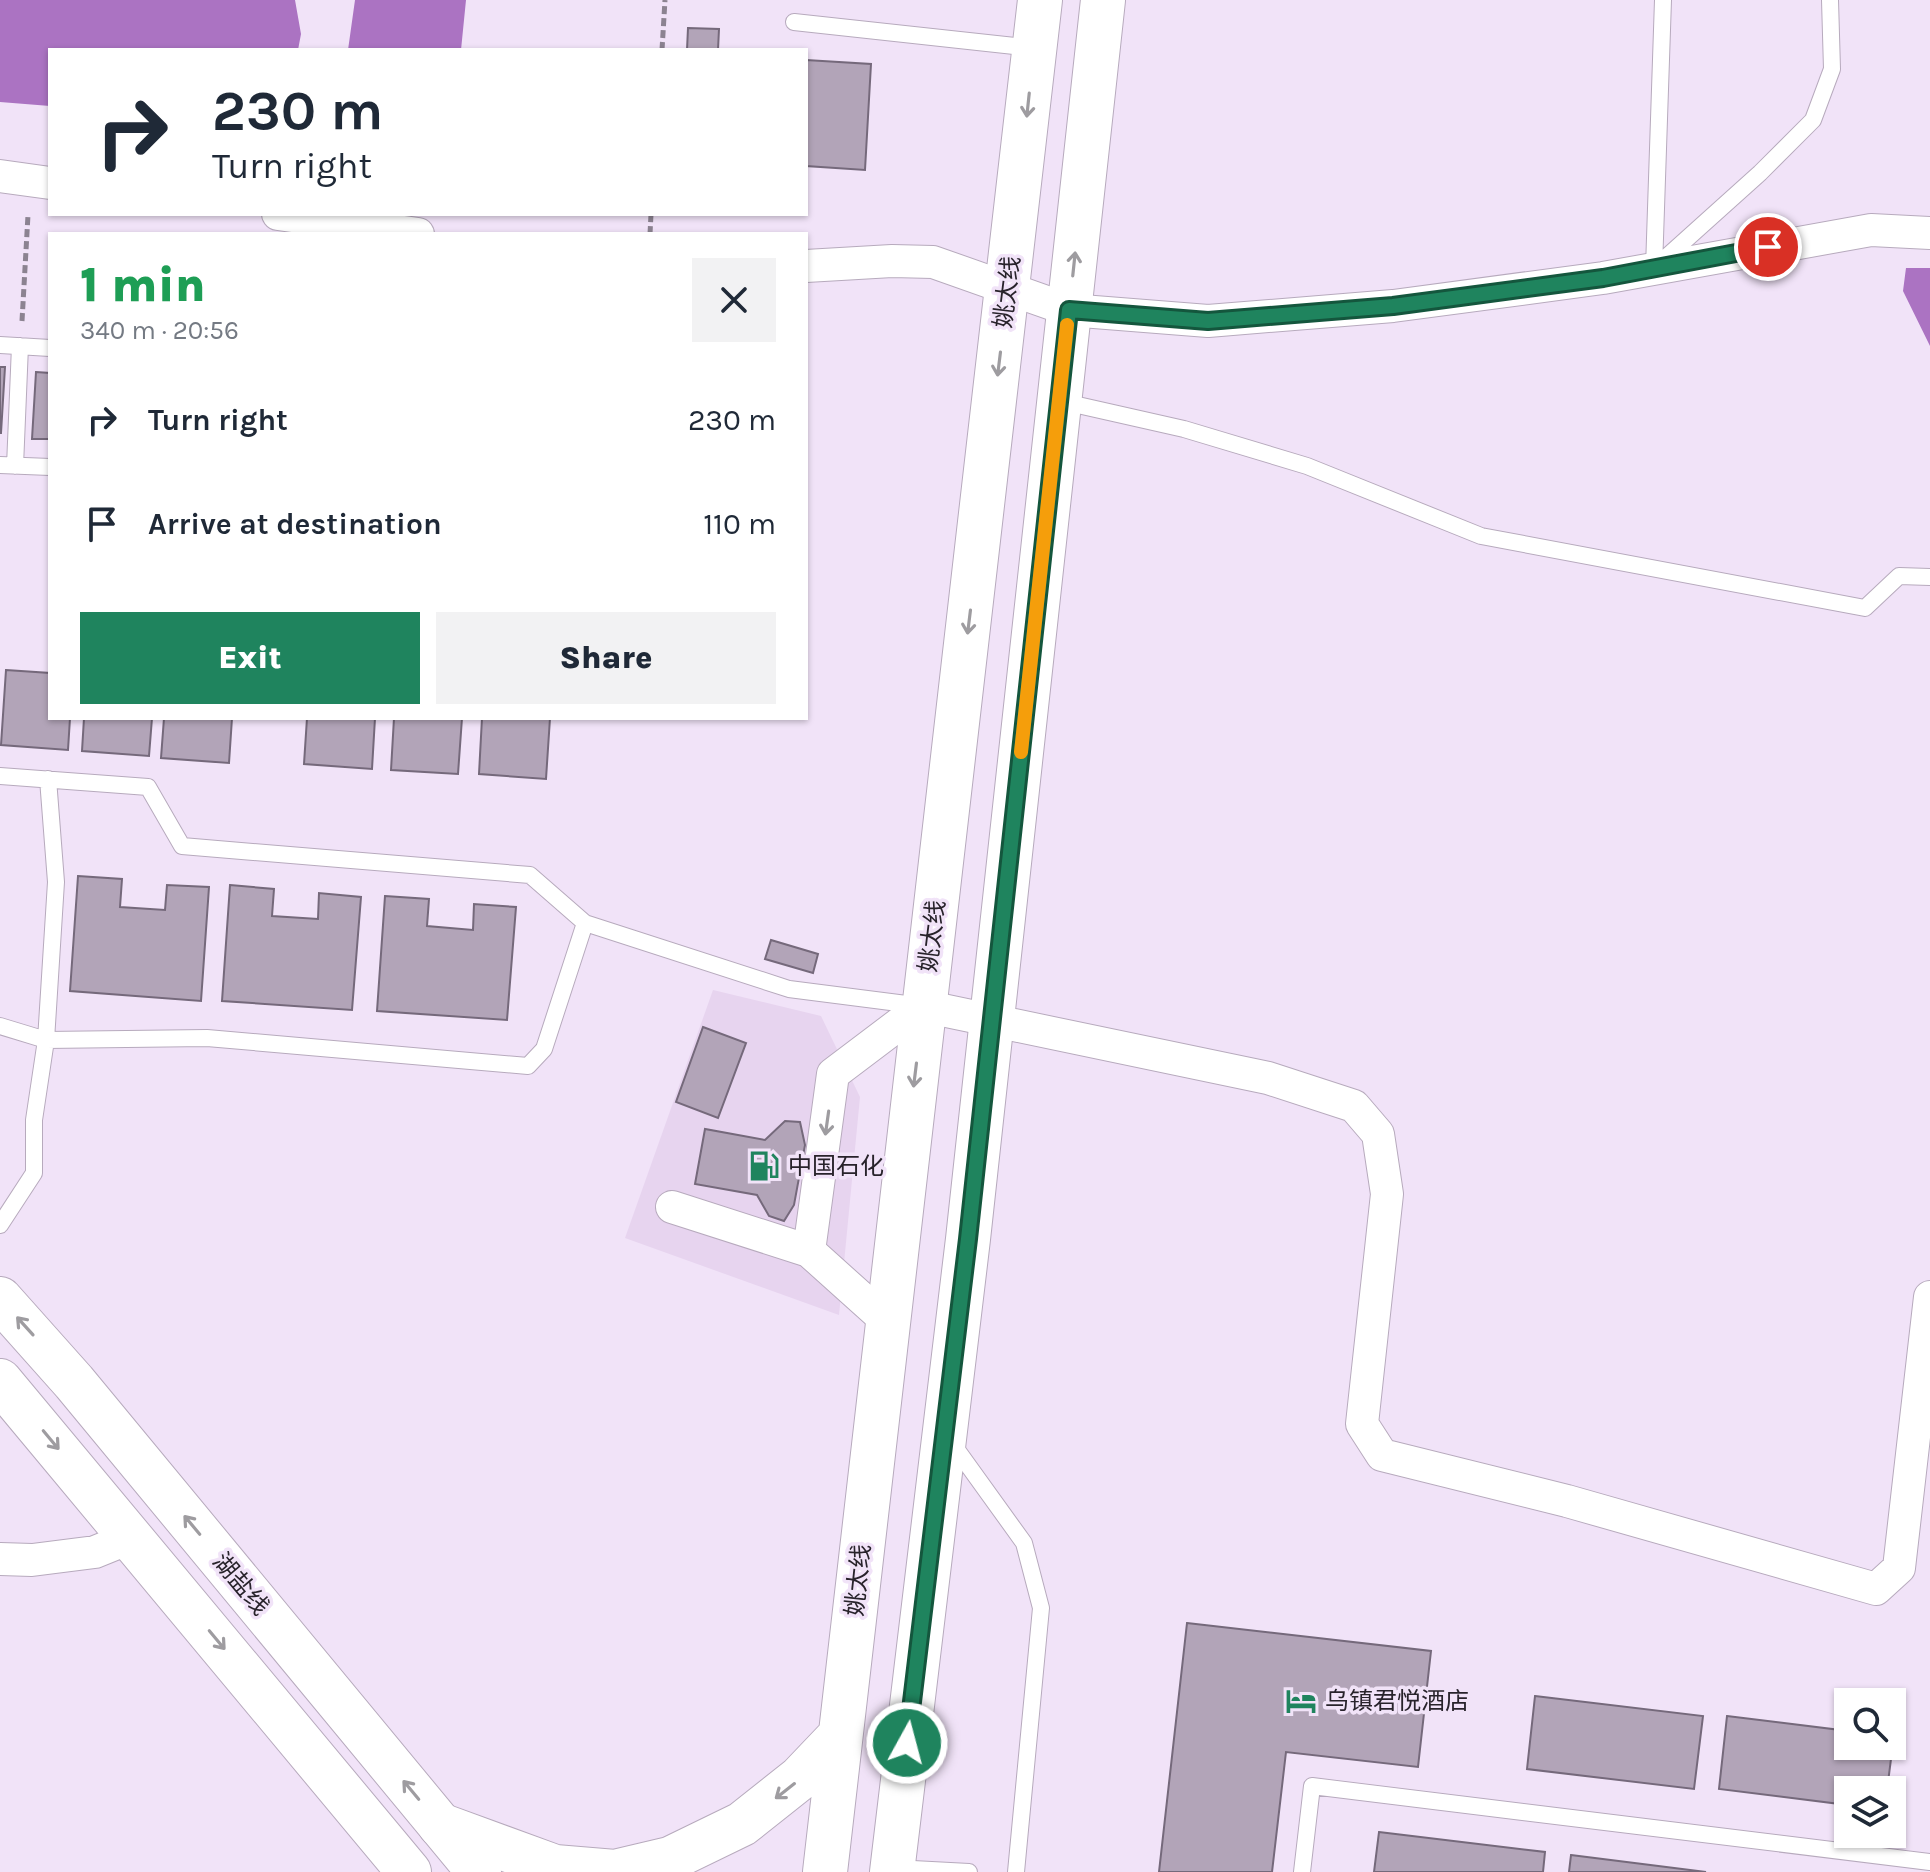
<!DOCTYPE html>
<meta charset="utf-8">
<style>
body{margin:0;font-family:Karla,"Noto Sans SC",sans-serif;background:#f2f2f3;color:#1f2937;height:100vh;display:flex;flex-direction:column;font-size:30px;white-space:nowrap}
*{box-sizing:border-box;margin:0}
p{font-size:26px;color:#747a83}
.icon{flex:none;width:44px;height:44px;fill:none;stroke:currentColor;stroke-width:2;stroke-linecap:round;stroke-linejoin:round}
.map{position:relative;flex:1;overflow:hidden}
.sheet{position:absolute;left:48px;top:232px;width:760px;height:488px;display:flex;flex-direction:column;background:#fff;border-radius:0px;box-shadow:0 2px 6px #0004}
.sheet>*{flex:none}
.hud{position:absolute;left:48px;top:48px;width:760px;height:168px;border-radius:0px;box-shadow:0 2px 6px #0004;background:#fff;color:#1f2937;overflow:hidden}
.tools{position:absolute;left:1834px;top:1688px;display:grid;gap:16px}
.tools a{display:grid;place-items:center;width:72px;height:72px;border-radius:0px;background:#fff;box-shadow:0 2px 6px #0004;font-size:40px}
.pin{position:absolute;display:grid;place-items:center;width:68px;height:68px;color:#fff;margin:-34px;border:4px solid #fff;border-radius:50%;box-shadow:0 2px 8px #0007}
.me{position:absolute;width:88px;margin:-44px;rotate:7deg;stroke-linejoin:round;filter:drop-shadow(0 0 6px #0008)}
.turn{display:flex;align-items:center;gap:28px;height:168px;padding:0 32px;font-size:36px}
.turn .icon{width:104px;height:104px;stroke-width:2.5}
.turn b{display:block;font-size:56px;line-height:68px}
.round{display:grid;place-items:center;flex:none;width:84px;height:84px;border-radius:0px;background:#f2f2f3}
.summary{display:flex;align-items:center;justify-content:space-between;height:136px;padding:0 32px}
h1{font-size:48px;font-weight:800;line-height:60px;color:#1e9e55}
.action{display:flex;gap:16px;margin-top:auto;padding:16px 32px}
.action a{flex:1;height:92px;border-radius:0px;background:#1f845e;color:#fff;font-size:32px;font-weight:800;line-height:92px;text-align:center}
.action a+a{background:#f2f2f3;color:#1f2937}
ul{padding:0;list-style:none}
li{display:flex;align-items:center;gap:24px;height:104px;padding:0 32px}
li div{flex:1}
li b{display:block;font-size:30px}
li em{font-style:normal}
.map>svg:first-child{display:block}
.built{fill:#e7d4ef}
.water{fill:#ab73c2}
.building{fill:#b2a4b8;stroke:#75697b;stroke-width:2}
.lines{fill:none;stroke-linecap:round;stroke-linejoin:round}
.service-casing{stroke:#b7aabd;stroke-width:18}
.minor-casing{stroke:#b7aabd;stroke-width:34}
.secondary-casing{stroke:#b7aabd;stroke-width:46}
.primary-casing{stroke:#b7aabd;stroke-width:46}
.path{stroke:#8c8391;stroke-width:5;stroke-dasharray:8 4;stroke-linecap:butt}
.service{stroke:#fff;stroke-width:16}
.minor{stroke:#fff;stroke-width:32}
.secondary{stroke:#fff;stroke-width:44}
.primary{stroke:#fff;stroke-width:44}
.oneway{stroke:#9e9ca0}
.route-casing{stroke:#14563d;stroke-width:20}
.route{stroke:#1f845e;stroke-width:14}
.slow{stroke:#f59e0b;stroke-width:14}
.labels{text-anchor:middle;stroke-width:7;stroke-linejoin:round;paint-order:stroke}
.street-label{font-size:24px;fill:#28232b;stroke:#f1e3f8}
.poi-label{font-size:24px;fill:#28232b;stroke:#f1e3f8;text-anchor:start}
</style>
<div class="map">
<svg width="1930" height="1872" viewBox="0 0 1930 1872">
<rect width="100%" height="100%" fill="#f1e3f8"/>
<path class="built" d="M713,990L821,1016L860,1097L839,1315L625,1238Z"/>
<path class="water" d="M0,0H295L301,34L298,50H50V106L0,102Z
M355,0H466L461,50H348Z
M1906,268H1930V346L1903,291Z"/>
<path class="building" d="M688,28L719,29L718,50H687Z
M806,60L871,64L865,170L806,166Z
M0,367H5L1,433H0Z
M36,372L50,373V439H32Z
M6,670L50,673V718H70L68,750L1,745Z
M84,718H152L149,756L82,751Z
M164,718H232L229,763L161,758Z
M307,718H375L372,769L304,764Z
M394,718H462L458,774L391,770Z
M482,718H550L546,779L479,774Z
M78,876L122,879L120,907L165,910L167,885L209,887L201,1001L70,991Z
M230,885L274,889L272,916L318,919L319,893L361,897L352,1010L222,1001Z
M385,896L429,899L427,926L473,930L474,904L516,907L507,1020L377,1011Z
M771,940L818,954L813,973L765,959Z
M703,1027L746,1043L718,1118L676,1102Z
M785,1121L800,1122L805,1145L794,1205L784,1221L769,1216L757,1195L695,1184L705,1129L765,1140Z
M1187,1623L1431,1651L1418,1767L1286,1752L1272,1872H1159Z
M1535,1696L1703,1716L1694,1789L1527,1769Z
M1727,1716L1848,1731V1746H1892V1736H1894L1887,1790H1848V1805L1719,1789Z
M1379,1832L1545,1852L1543,1872H1374Z
M1571,1855L1706,1872H1569Z"/>
<g class="lines">
<g class="service-casing">
<path id="service" d="M794,22L1033,48
M1661,262L1760,173L1813,120L1832,69L1830,0
M1654,268L1663,0
M0,345L50,348
M1060,401L1184,429L1307,466L1481,536L1865,608L1899,576L1930,577
M0,465L50,467
M15,466L20,346
M0,776L148,787L182,846L530,875L585,923L789,989L922,1006
M0,1026L46,1040L207,1038L528,1066L544,1049L585,923
M0,1225L34,1173V1120L46,1040L56,882L48,779
M952,1443L1024,1543L1041,1608L1016,1872
M894,1868L969,1872
M1302,1872L1312,1786L1930,1862"/>
</g>
<g class="minor-casing">
<path id="minor" d="M0,176L50,183
M278,214L418,234
M806,266L892,261L933,262L1069,310L1208,321L1393,306L1603,278L1871,230L1930,233
M672,1207L809,1251
M887,1321L809,1251L833,1074L923,1006L1268,1078L1354,1106L1378,1134L1387,1194L1362,1424L1382,1455L1567,1501L1876,1589L1899,1568L1930,1297
M0,1559L32,1560L95,1552L132,1537"/>
</g>
<g class="secondary-casing">
<path id="secondary" d="M440,1825L555,1867L615,1872L670,1859L742,1824L800,1778L840,1736
M825,1872L1040,0
M892,1872L968,1239L1103,0"/>
</g>
<g class="primary-casing">
<path id="primary" d="M0,1299L74,1382L479,1872
M0,1381L409,1872"/>
</g>
<path class="path" d="M662,50L665,0
M650,234L651,214
M22,321L28,215"/>
<use href="#service" class="service"/>
<use href="#minor" class="minor"/>
<use href="#secondary" class="secondary"/>
<use href="#primary" class="primary"/>
</g>
<defs><path id="oneway-shaft" d="M-6 0H5M1.5-3L5.5 0L1.5 3" fill="none" stroke-width="1.6" stroke-linecap="round" stroke-linejoin="round" transform="scale(2)"/></defs>
<g class="oneway">
<use href="#oneway-shaft" transform="translate(1028 105) rotate(96)"/>
<use href="#oneway-shaft" transform="translate(1074 264) rotate(-84)"/>
<use href="#oneway-shaft" transform="translate(999 364) rotate(97)"/>
<use href="#oneway-shaft" transform="translate(969 622) rotate(97)"/>
<use href="#oneway-shaft" transform="translate(915 1075) rotate(97)"/>
<use href="#oneway-shaft" transform="translate(827 1123) rotate(98)"/>
<use href="#oneway-shaft" transform="translate(25 1326) rotate(-132)"/>
<use href="#oneway-shaft" transform="translate(51 1440) rotate(50)"/>
<use href="#oneway-shaft" transform="translate(192 1525) rotate(-130)"/>
<use href="#oneway-shaft" transform="translate(217 1640) rotate(50)"/>
<use href="#oneway-shaft" transform="translate(411 1790) rotate(-130)"/>
<use href="#oneway-shaft" transform="translate(785 1791) rotate(142)"/>
</g>
<g class="lines">
<g class="route-casing">
<path id="route" d="M907,1743L968,1239L1069,310L1208,321L1393,306L1603,278L1768,247"/>
</g>
<use href="#route" class="route"/>
<path class="slow" d="M1021,752L1067,325"/>
</g>
<defs>
<g id="fuel-bare" transform="scale(2.4)"><path d="M-5.5-6h7V0h2V4h1.3V-2.5L3-4.5l.8-.8L6-3V5H2.5V1h-1V6h-7ZM-4.2-4.7v3.2H.2V-4.7Z" fill="#1f845e" stroke="#f1e3f8" stroke-width="2.5" paint-order="stroke"/></g>
<g id="hotel-bare" transform="scale(2.4)"><path d="M-6-4.5h1.5V1H6V5H4.5V3h-9V5H-6ZM-4 0a1.8 1.8 0 1 1 3.6 0ZM.5 0V-2.5h3Q6-2.5 6 0Z" fill="#1f845e" stroke="#f1e3f8" stroke-width="2.5" paint-order="stroke"/></g>
</defs>
<g fill-rule="evenodd">
<use href="#fuel-bare" x="764" y="1166"/>
<use href="#hotel-bare" x="1301" y="1701"/>
</g>
<g class="labels">
<g class="street-label">
<text transform="translate(1007 292) rotate(-83)" y="8">姚太线</text>
<text transform="translate(932 936) rotate(-83)" y="8">姚太线</text>
<text transform="translate(858 1580) rotate(-84)" y="8">姚太线</text>
<text transform="translate(241 1584) rotate(50)" y="8">湖盐线</text>
</g>
<g class="poi-label">
<text x="788" y="1174">中国石化</text>
<text x="1325" y="1709">乌镇君悦酒店</text>
</g>
</g>
</svg>
<div class="tools">
<a><svg class="icon" aria-label="search" viewBox="0 0 24 24"><circle cx="10" cy="10" r="6"/><path d="M15 15l6 6"/></svg></a>
<a><svg class="icon" aria-label="layers" viewBox="0 0 24 24"><path d="M12 4l9 5-9 5-9-5zM3 14l9 5 9-5"/></svg></a>
</div>
<div class="pin" style="left:1768px;top:247px;background:#d93025"><svg class="icon" aria-label="arrive" viewBox="0 0 24 24"><path d="M6 21V4h12l-3 4 3 4H6"/></svg></div>
<svg class="me" style="left:907px;top:1743px" viewBox="-20 -20 40 40"><circle r="17" fill="#1f845e" stroke="#fff" stroke-width="3"/><path d="M0-11L8 9 0 5-8 9z" fill="#fff"/></svg>
<div class="hud">
<div class="turn"><svg class="icon" aria-label="right" viewBox="0 0 24 24"><path d="M7 20v-9h11M14 6l5 5-5 5"/></svg><div><b>230 m</b>Turn right</div></div>
</div>
<section class="sheet">
<div class="summary"><div><h1>1 min</h1><p>340 m · 20:56</p></div><a class="round"><svg class="icon" aria-label="close" viewBox="0 0 24 24"><path d="M6 6l12 12M18 6L6 18"/></svg></a></div>
<ul>
<li><svg class="icon" aria-label="right" viewBox="0 0 24 24"><path d="M7 20v-9h11M14 6l5 5-5 5"/></svg><div><b>Turn right</b></div><em>230 m</em></li>
<li><svg class="icon" aria-label="arrive" viewBox="0 0 24 24"><path d="M6 21V4h12l-3 4 3 4H6"/></svg><div><b>Arrive at destination</b></div><em>110 m</em></li>
</ul>
<div class="action"><a>Exit</a><a>Share</a></div>
</section>
</div>
